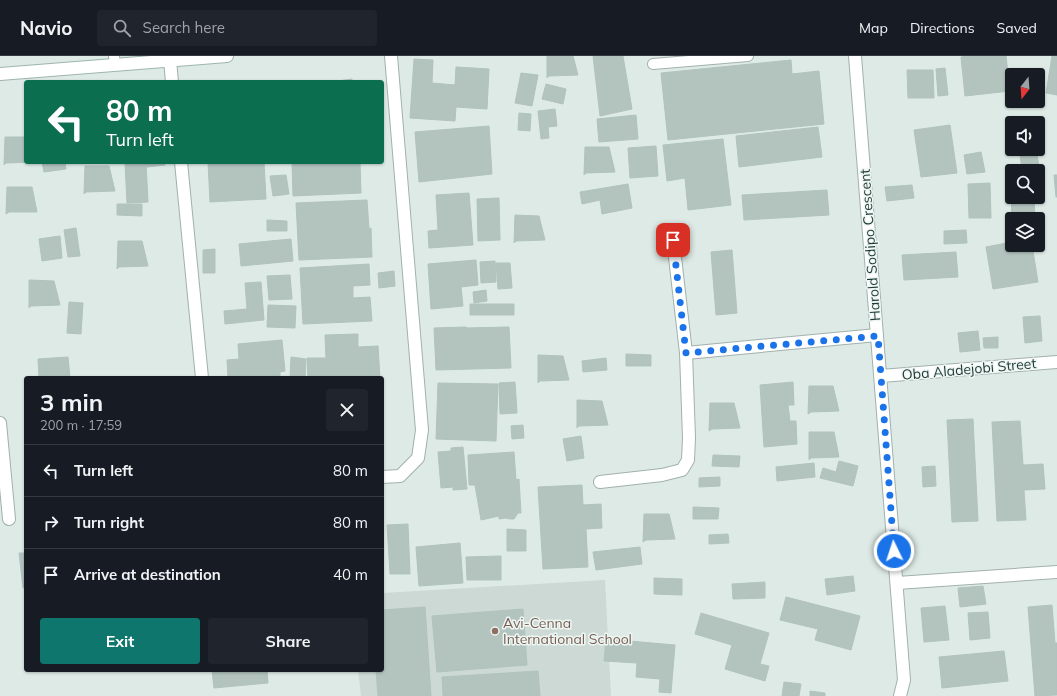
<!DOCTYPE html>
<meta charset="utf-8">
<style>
body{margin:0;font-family:Mulish,sans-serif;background:#20242c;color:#f1f3f6;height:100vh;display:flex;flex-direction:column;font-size:15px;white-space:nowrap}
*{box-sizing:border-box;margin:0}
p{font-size:13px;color:#9ea1a6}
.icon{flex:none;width:22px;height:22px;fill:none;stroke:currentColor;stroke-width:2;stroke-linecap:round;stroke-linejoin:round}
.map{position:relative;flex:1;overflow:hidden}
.sheet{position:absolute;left:24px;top:320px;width:360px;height:296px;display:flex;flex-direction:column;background:#171b24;border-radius:4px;box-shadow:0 1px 3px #0004}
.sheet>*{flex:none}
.banner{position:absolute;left:24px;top:24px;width:360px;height:84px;border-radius:4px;box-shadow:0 1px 3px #0004;background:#0b6e4f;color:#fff;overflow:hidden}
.needle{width:26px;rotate:197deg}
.fabs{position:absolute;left:1005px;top:12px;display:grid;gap:8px}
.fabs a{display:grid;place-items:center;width:40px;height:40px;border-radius:4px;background:#171b24;box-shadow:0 1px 3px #0004;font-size:20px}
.pin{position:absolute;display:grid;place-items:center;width:34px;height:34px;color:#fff;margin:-17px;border-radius:8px;box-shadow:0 2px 6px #0006}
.me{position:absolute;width:44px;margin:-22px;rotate:356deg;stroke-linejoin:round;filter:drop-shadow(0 0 3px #0008)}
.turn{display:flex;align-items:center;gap:14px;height:84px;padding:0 16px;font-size:18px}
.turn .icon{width:52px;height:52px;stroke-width:2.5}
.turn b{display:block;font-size:28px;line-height:34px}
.round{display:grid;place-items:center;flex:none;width:42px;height:42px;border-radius:4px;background:#20242c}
.overview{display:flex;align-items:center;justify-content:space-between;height:68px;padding:0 16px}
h1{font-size:24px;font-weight:700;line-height:30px}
.primary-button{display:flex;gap:8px;margin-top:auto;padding:8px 16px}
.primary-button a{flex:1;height:46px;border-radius:4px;background:#0f766e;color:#fff;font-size:16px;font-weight:700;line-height:46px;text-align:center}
.primary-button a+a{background:#20242c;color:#f1f3f6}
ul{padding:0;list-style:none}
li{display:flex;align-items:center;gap:12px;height:52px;padding:0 16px;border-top:1px solid #363941}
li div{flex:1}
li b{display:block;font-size:15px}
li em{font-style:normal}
header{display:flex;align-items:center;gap:24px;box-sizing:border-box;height:56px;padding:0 20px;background:#171b24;border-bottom:1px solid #363941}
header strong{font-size:19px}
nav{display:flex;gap:22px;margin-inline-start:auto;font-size:14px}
.search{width:280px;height:36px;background:#20242c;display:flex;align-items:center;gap:10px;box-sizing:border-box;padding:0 14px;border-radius:4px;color:#9ea1a6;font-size:15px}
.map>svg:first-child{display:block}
.built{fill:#ccd9d5}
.building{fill:#b3c4bf;stroke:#b0c3be}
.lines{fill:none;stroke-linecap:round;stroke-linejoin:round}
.lane-casing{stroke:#a1b1ad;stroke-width:12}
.street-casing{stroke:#a1b1ad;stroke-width:14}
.secondary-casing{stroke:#9db5af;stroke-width:14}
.lane{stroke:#fff;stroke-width:10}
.street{stroke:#fff;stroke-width:12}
.secondary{stroke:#fff;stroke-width:12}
.route{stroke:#1a73e8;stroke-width:7;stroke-dasharray:0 12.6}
.education-dot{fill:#8d6e63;stroke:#eef6f3;stroke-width:1.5}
.labels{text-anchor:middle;stroke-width:3;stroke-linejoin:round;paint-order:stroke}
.street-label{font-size:14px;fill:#1f3935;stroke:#eef6f3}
.education-label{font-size:14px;fill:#785e54;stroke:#eef6f3;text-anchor:start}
</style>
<header>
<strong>Navio</strong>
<div class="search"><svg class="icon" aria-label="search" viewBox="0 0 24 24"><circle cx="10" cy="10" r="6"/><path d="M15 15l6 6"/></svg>Search here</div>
<nav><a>Map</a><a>Directions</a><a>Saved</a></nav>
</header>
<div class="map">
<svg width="1057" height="640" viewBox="0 0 1057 640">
<rect width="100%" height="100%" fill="#deeae6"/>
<path class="built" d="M605,524L611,640H361L358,614H382V537Z"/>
<path class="building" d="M547,0H573L578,19L549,20L547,22Z
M593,0H623L632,53L600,60Z
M968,0H1006L1010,35L965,40L961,1Z
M1052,0H1057V39L1046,37Z
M414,3L433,4L432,27L455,29L456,11L489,13L487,53L456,51L455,65L410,62Z
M791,4L792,18L819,15L824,68L668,84L661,17Z
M945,12L948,39L938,40L936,13Z
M907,14H933L934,42H908Z
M521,17L538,19L532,50L515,47Z
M352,23V26H331Z
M546,28L566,33L563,48L542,43Z
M555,53L557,70L548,71L549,82L541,83L538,55Z
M519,57L531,58L530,75L518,74Z
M636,59L638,83L599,86L597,63Z
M950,69L957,117L921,121L914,74Z
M489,70L492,118L419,126L415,76Z
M818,71L822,101L739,111L736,80Z
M5,81H26V106H35L6,107L4,109Z
M723,83L731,149L688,154L685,122L667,125L663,89Z
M656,90L658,120L630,122L628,92Z
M585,91H609L615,116L586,117L584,119Z
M1019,93H1036L1039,111L1022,113Z
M981,96L985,116L967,118L964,99Z
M42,106H65L66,113L44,116Z
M146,106L148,146L127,147L125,107Z
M146,106H164L165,109L147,111Z
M208,106H264L266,143L210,146Z
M292,106H360L361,137L293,140Z
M85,110H109L115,135L86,136L84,138Z
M286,119L289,138L273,140L270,120Z
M1054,119H1057V141H1056Z
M990,127L991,162H969L968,128Z
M628,128L632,152L602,158L600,144L582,148L580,136Z
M912,129L914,142L887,145L885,131Z
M7,131H32L37,156H9L6,158Z
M827,134L829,159L744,164L742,139Z
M1011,136L1012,141H1034L1035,163L1012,164Z
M469,137L473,189L429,192L428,175L438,174L436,139Z
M499,142L500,184L478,185L477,143Z
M367,144L369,173L371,172L372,201L299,204L296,147Z
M117,148H142V160L117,159Z
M515,159L539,160L545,184L516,185L514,187Z
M267,164L287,165V175H267Z
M76,172L80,200L68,201L64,174Z
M966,174L967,187L944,188V175Z
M60,180L62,202L42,205L39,183Z
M291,183L293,205L241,210L239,188Z
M118,185H142L148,210L119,211L117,213Z
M1012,186V189H1032L1038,226L993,233L986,191Z
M215,193V217H203V194Z
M732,194L737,257L716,259L711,196Z
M956,196L958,221L904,224L902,199Z
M476,204L478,229L461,231L463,250L431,253L428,208Z
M495,205L496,226L481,227L480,206Z
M496,207H510L512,232L498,233Z
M369,208L370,229L353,230V242L370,241L372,265L303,268L300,212Z
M394,215L395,230L379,232L378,217Z
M290,219L292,243L269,244L267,220Z
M29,224L54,225L60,249L31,250L29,252Z
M261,226L264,264L225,268L224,255L247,253L245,227Z
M486,234L487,245L474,247L473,236Z
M69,246L83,247L81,278L67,277Z
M470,248H514V259H470Z
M268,249L296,250L295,272L267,271Z
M1040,260L1042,285L1025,287L1023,261Z
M466,271V272L509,271L511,312L436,314L434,272Z
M978,275L980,294L960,296L958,277Z
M358,278V291L378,290L380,322H308L307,302H326L325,279Z
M998,281V292H984L983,282Z
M282,284L285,315L280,316V322H228L227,304L239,303L238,288Z
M626,298L651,299V310H626Z
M538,299L563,300L569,324L540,325L538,327Z
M68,301L70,322H39L38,303Z
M291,301L306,303L305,322H290Z
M606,302L607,314L583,316L582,305Z
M515,326L517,357L500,358L499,327Z
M793,326L794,349H788L790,365H796L797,388L764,391L760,329Z
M438,327L498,328L496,385L436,383Z
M809,330H833L839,355L811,356L808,358Z
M577,344L602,345L608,369L579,370L577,372Z
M710,347H734L740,372L712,373L709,375Z
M973,363L978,465L952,466L947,364Z
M1020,365L1023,409L1043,408L1045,433L1024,434L1026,464L997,465L992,366Z
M523,369L524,382L512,383L511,370Z
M809,376H834L839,401L811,402L809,404Z
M581,380L584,402L567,405L563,383Z
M463,391L467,433L453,434V431L441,432L438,396L451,395V392Z
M514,396L516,424L519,423L521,457H518L514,463H510L505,462L499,463V460L481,464L475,429H469L468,399Z
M713,399L740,400L739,411L712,410Z
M839,405L858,410L853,430L820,422L823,412L836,416Z
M814,407L815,421L777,425L776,411Z
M935,410L936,430L923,431L922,411Z
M720,421V430L699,431V422Z
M582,429L583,449L601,448L602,472L586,473L588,511L543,513L538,431Z
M693,451L719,452L718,463H693Z
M644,458H669L675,483L646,484L643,486Z
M408,468L410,518H390L387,469Z
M507,473L526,474V495H507Z
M728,478L729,487L709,488V479Z
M460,487L463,527L419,530L416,491Z
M640,491L642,508L596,514L593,496Z
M19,497H26V532H23Z
M501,500V524H467L466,501Z
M853,520L855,535L827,539L825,523Z
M654,522L682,523V539L654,538Z
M765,526V542L733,543L732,528Z
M983,530L986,548L960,551L958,532Z
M786,541L860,560L851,594L815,584L818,573L780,564Z
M1052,549L1055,587H1057V639L1035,640L1028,551Z
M945,550L949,584L924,586L921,552Z
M425,551L431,640H378L376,614H382V554Z
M523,553L527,609L437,616L432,560Z
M988,556L990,582L970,584L968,557Z
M701,557L769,577L760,608L769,610L765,625L725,613L732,589L695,578Z
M606,583L675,589L671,637L659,636L660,623L636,621L637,607L604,605Z
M1004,595L1008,625L942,632L939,601Z
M212,614H267L268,627L214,632Z
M538,615L540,640H443L442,621Z
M784,626L801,628L799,640H782Z
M810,635L825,637V640H810Z"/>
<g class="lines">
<g class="lane-casing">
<path id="lane" d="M114,0L115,9
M653,8L748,0"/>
</g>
<g class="street-casing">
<path id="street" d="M855,0L904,624L900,640
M170,4L172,26
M181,106L202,322
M686,297L877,279
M881,320L1057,306
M0,367L9,463
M382,421L400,420L418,402L422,374L391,0
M600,426L662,419L682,414L688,404L689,382L686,297L673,184
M897,527L1057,516"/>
</g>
<g class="secondary-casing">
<path id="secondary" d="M0,18L227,0"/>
</g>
<use href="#lane" class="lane"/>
<use href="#street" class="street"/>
<use href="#secondary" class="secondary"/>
</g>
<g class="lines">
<path class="route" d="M673,184L686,297L878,280L894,495"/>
</g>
<circle class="education-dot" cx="495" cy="575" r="4"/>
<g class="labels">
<g class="street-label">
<text transform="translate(870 189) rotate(-94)" y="5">Harold Sodipo Crescent</text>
<text transform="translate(969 313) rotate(-5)" y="5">Oba Aladejobi Street</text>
</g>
<g class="education-label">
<text x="503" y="572">Avi-Cenna<tspan x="503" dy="16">International School</tspan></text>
</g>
</g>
</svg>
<div class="fabs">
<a><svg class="needle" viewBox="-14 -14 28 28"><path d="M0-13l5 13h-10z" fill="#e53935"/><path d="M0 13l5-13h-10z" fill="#9ea1a6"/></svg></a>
<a><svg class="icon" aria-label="sound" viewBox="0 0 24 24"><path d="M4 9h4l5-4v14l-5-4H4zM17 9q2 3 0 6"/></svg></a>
<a><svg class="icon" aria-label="search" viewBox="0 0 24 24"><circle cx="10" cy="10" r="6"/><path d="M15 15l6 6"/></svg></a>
<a><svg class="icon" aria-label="layers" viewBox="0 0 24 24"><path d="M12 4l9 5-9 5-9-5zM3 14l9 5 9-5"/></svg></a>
</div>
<div class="pin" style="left:673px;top:184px;background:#d93025"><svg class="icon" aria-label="arrive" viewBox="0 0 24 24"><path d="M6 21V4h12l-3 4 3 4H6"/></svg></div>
<svg class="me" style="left:894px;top:495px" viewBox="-20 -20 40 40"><circle r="17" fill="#1a73e8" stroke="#fff" stroke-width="3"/><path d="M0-11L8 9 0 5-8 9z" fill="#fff"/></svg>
<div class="banner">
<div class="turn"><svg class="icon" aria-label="left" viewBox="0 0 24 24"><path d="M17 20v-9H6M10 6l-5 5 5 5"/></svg><div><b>80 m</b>Turn left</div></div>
</div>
<section class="sheet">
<div class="overview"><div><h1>3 min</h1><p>200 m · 17:59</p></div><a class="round"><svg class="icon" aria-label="close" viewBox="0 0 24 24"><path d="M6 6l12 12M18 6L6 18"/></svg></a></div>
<ul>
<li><svg class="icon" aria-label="left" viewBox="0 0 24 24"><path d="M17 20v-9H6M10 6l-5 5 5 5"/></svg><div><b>Turn left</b></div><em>80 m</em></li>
<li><svg class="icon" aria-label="right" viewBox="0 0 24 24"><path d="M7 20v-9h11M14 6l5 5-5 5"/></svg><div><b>Turn right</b></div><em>80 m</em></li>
<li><svg class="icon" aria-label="arrive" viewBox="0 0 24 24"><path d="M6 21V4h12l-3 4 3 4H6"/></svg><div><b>Arrive at destination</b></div><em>40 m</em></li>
</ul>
<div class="primary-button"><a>Exit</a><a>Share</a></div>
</section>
</div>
